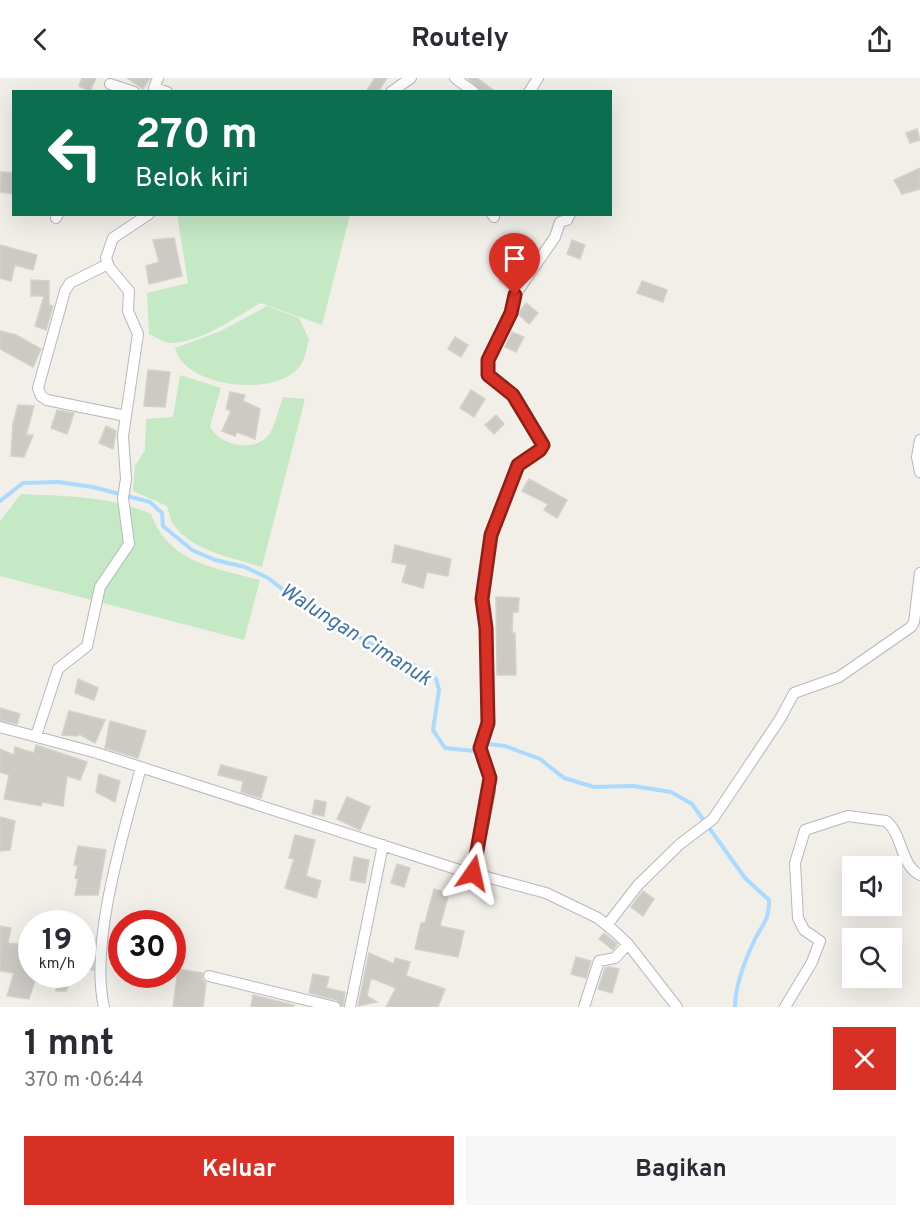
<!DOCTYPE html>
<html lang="id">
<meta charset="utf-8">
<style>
body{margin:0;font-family:Overpass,sans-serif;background:#f7f7f7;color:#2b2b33;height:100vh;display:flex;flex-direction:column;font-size:22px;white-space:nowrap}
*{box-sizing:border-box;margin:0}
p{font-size:20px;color:#7c7c81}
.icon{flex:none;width:33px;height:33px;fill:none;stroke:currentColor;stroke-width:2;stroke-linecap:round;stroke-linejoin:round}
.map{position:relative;height:929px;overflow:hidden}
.side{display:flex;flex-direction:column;background:#fff;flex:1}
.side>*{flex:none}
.top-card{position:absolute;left:12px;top:12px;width:600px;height:126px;border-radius:0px;box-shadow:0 6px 24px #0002;background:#0b6e4f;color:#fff;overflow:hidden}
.tools{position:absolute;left:842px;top:778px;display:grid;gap:12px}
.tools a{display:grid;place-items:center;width:60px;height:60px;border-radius:0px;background:#fff;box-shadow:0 6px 24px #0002;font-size:30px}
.speed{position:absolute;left:18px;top:832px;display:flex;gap:12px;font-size:30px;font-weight:700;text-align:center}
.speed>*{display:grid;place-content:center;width:78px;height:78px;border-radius:50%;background:#fff;box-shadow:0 6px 24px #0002;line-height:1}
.speed small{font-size:15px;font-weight:400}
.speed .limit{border:9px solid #d22;background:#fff;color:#111}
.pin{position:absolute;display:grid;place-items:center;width:51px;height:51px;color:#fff;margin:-62px -26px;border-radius:50% 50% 50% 0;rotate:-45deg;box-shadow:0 0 6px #0007}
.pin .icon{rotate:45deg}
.me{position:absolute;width:66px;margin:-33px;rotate:11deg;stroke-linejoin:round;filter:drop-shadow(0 0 4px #0008)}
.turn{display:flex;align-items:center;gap:21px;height:126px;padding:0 24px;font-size:27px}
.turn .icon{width:78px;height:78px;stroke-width:2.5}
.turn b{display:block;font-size:42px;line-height:51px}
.round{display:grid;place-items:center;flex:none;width:63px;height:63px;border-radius:0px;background:#f7f7f7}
.head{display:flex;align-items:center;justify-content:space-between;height:102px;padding:0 24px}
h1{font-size:36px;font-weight:700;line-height:45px}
.action{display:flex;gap:12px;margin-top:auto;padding:12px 24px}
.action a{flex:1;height:69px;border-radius:0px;background:#d93025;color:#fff;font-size:24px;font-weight:700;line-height:69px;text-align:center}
.action a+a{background:#f7f7f7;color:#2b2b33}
header{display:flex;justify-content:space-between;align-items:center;height:78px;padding:0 24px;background:#fff;font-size:27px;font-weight:700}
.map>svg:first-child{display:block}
.green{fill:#c5e8c5}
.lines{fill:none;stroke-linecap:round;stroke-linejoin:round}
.stream{stroke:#aadaff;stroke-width:4}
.building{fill:#cccac5;stroke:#d6d1c6;stroke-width:1.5}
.minor-casing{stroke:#b5b8bc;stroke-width:12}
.minor{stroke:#fff;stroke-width:10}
.route-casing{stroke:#8d1f18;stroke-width:15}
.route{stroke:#d93025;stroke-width:10}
.labels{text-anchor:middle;stroke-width:5;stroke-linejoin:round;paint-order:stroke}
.water-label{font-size:21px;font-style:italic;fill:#4174aa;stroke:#fff}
</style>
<header><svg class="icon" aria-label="back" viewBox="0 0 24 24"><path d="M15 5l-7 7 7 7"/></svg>Routely<svg class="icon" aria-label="share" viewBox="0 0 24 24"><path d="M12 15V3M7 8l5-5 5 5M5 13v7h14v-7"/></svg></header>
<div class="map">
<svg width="920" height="929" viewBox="0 0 920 929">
<rect width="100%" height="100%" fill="#f1efe8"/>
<path class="green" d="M177,137H350L322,247L261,225C234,240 203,264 171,265C164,265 156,259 149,256L147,215L188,205Z
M267,228L299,240L309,261C307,269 305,281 300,288C278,320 184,310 175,270L221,253Z
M180,297L221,310L210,348C219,368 256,376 270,355C276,344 279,330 283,319L305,321L262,489C233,480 192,473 173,446C170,441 169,434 167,428L133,413L135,388L145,372L146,341L173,339Z
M21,416C66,418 110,418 151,436C169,485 215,490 260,502L244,562L0,498V443Z"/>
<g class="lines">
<path class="stream" d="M0,423L23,405L58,404L93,409L150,424L162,435L163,448L192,472L215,482L245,489L268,500L299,524L333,541L365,563L412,586L436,601L439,612L433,652L445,670L474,673L488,666L505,668L540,681L564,700L594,709L633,708L671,714L692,726L745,800L769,822C769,842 764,844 755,861C745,882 735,906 735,929"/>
</g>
<path class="building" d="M82,0H96L90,13L79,8Z
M127,0H150L143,11Z
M375,0H387L378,14H366Z
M468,0H477L496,14H481Z
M917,51L920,62L910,65L906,55Z
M920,90V111L902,116L894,102Z
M1,94L14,95V116L0,114Z
M174,160L182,198L149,206L146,188L159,184L153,162Z
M572,162L585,167L580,181L567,176Z
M0,167L37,177L33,192L15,187L11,203L0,200Z
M509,191L519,198L510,211L499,203Z
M31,202L49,203V227L53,228L46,252L35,248L44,218H31Z
M642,203L667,212L663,224L637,215Z
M526,225L538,235L529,246L518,236Z
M0,253L16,257L41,271L33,289L0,271Z
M512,254L524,259L516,274L505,269Z
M455,259L468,267L461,279L448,271Z
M148,292L170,294L165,329L144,328Z
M471,312L485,321L474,339L460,330Z
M230,314L245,317L243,323L260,331L255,361L237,354L235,358L222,353L231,333L226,331Z
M18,327L34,328L26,357H33L24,379L11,378L13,346Z
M57,332L74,335L67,356L51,350Z
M496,337L504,346L494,356L485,347Z
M106,348L116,353L113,371L99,365Z
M529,401L567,422L557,440L544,432L548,426L522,413Z
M395,467L451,481L448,498L427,494L423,510L402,504L407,487L392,484Z
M496,519L519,520L518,534H513L512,555H515L516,597H497Z
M78,601L98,610L94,622L75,615Z
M0,630L20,636L17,646L0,642Z
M69,633L105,642L95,665L79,656L78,658L62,657Z
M110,643L146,653L138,680L105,670Z
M36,667L87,684L80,702L67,698L63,728L42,724L41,728L4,721L9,697L0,694V671L14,677L15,669L34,675Z
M221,687L267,699L261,720L241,714L243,703L218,697Z
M99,696L120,703L115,724L96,714Z
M347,719L370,729L360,752L337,741Z
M315,722L326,724L324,738L312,736Z
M0,739L15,743L10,772L0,773Z
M295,757L315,762L306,798L321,803L316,820L285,810L294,781L289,780Z
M78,768L106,772L98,817H75L78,801L75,800L78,788L74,787Z
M354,779L369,782L365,805L350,802Z
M397,786L410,790L404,809L391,805Z
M434,811L449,815L440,848L464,853L458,879L415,871L421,845H425Z
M643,813L654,821L643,838L631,829Z
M56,836L54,846H39L41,837Z
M0,848L11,850L8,865L32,868V897H37L29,921L7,918L14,895L0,893Z
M604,855L617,866L613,872L599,861Z
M91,860L95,861L93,892L87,891Z
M369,875L394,886L395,880L410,884L406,898L445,911L438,929H386L396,910L371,900L367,918L377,924L358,928Z
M576,879L591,883L586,900L571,896Z
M610,889L619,891L612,915L598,911L605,890Z
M178,891L202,895V901L206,905L203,929H173Z
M313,896L329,899L326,910L345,914L343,929L337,922L309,915Z
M60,897H73L66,913H56Z
M253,917L294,927V929H251Z"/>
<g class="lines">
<g class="minor-casing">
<path id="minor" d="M158,0L154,10L167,14
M455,0L474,14
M110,6L134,14
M391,14L411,0
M529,14L538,0
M492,136L494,139
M56,140L58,136
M108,186L70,205L65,213L38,310L41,318L47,322L126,338
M920,362L917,379L920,394
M0,649L97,675L453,790L546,815L598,840L614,853L628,866L677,929
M36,658L58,591L87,568L100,509L129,466L123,420L126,401L123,358L138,256L128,233L129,213L109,189L106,180L113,160L149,136
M473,796L490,714V700L480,670L488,645L486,550L482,521L491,457L517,387L540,372L543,367L513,317L489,299L488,281L511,235L515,217L555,159L560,144L567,142L570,136
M607,847L638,807L680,766L713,741L780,641L794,615L839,599L911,549L914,544L920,495
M209,898L335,929
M104,929C89,864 124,754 141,689
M350,929L383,767
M584,929L599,883L615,880L628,866
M785,929L812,884L820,863L804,852L798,840L795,785L805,752L848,738L886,743C903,756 900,787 920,797"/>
</g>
<use href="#minor" class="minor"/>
</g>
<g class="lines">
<g class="route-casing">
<path id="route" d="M473,795L490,700L480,670L488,645L486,550L482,521L491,457L518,387L540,372L543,367L513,317L488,297V282L511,235L515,217"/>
</g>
<use href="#route" class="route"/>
</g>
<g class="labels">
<g class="water-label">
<text transform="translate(356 556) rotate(32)" y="7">Walungan Cimanuk</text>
</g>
</g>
</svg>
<div class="tools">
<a><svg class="icon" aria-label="sound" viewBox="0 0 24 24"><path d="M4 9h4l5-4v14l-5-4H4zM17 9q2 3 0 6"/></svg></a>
<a><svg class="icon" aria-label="search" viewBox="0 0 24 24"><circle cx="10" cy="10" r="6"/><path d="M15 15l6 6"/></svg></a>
</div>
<div class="speed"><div>19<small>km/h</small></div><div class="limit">30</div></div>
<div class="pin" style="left:515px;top:217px;background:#d93025"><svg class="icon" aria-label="arrive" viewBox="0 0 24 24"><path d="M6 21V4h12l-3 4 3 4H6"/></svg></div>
<svg class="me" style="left:473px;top:795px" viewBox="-20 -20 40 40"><path d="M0-17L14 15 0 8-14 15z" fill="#d93025" stroke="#fff" stroke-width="4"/></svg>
<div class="top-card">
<div class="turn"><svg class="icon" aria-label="left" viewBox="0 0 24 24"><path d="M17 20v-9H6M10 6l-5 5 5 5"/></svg><div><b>270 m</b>Belok kiri</div></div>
</div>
</div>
<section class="side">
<div class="head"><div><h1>1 mnt</h1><p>370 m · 06:44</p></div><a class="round" style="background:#d93025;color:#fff"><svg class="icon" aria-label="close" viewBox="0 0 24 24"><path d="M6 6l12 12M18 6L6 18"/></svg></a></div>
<div class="action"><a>Keluar</a><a>Bagikan</a></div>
</section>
